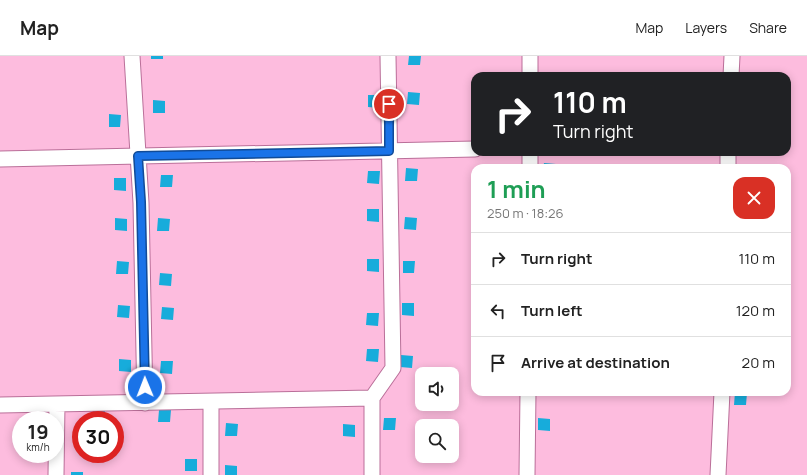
<!DOCTYPE html>
<meta charset="utf-8">
<style>
body{margin:0;font-family:Manrope,sans-serif;background:#f2f2f2;color:#222;height:100vh;display:flex;flex-direction:column;font-size:15px;white-space:nowrap}
*{box-sizing:border-box;margin:0}
p{font-size:13px;color:#767676}
.icon{flex:none;width:22px;height:22px;fill:none;stroke:currentColor;stroke-width:2;stroke-linecap:round;stroke-linejoin:round}
.map{position:relative;flex:1;overflow:hidden}
.panel{position:absolute;left:471px;top:108px;width:320px;height:232px;display:flex;flex-direction:column;background:#fff;border-radius:12px;box-shadow:0 2px 10px #0003}
.panel>*{flex:none}
.guide{position:absolute;left:471px;top:16px;width:320px;height:84px;border-radius:12px;box-shadow:0 2px 10px #0003;background:#202124;color:#fff;overflow:hidden}
.buttons{position:absolute;left:415px;top:311px;display:grid;gap:8px}
.buttons a{display:grid;place-items:center;width:44px;height:44px;border-radius:8px;background:#fff;box-shadow:0 2px 10px #0003;font-size:20px}
.speed{position:absolute;left:12px;top:355px;display:flex;gap:8px;font-size:20px;font-weight:700;text-align:center}
.speed>*{display:grid;place-content:center;width:52px;height:52px;border-radius:50%;background:#fff;box-shadow:0 2px 10px #0003;line-height:1}
.speed small{font-size:10px;font-weight:400}
.speed .limit{border:6px solid #d22;background:#fff;color:#111}
.pin{position:absolute;display:grid;place-items:center;width:34px;height:34px;color:#fff;margin:-17px;border:2px solid #fff;border-radius:50%;box-shadow:0 1px 4px #0007}
.me{position:absolute;width:44px;margin:-22px;rotate:359deg;stroke-linejoin:round;filter:drop-shadow(0 0 3px #0008)}
.turn{display:flex;align-items:center;gap:14px;height:84px;padding:0 16px;font-size:18px}
.turn .icon{width:52px;height:52px;stroke-width:2.5}
.turn b{display:block;font-size:28px;line-height:34px}
.round{display:grid;place-items:center;flex:none;width:42px;height:42px;border-radius:12px;background:#f2f2f2}
.headline{display:flex;align-items:center;justify-content:space-between;height:68px;padding:0 16px}
h1{font-size:24px;font-weight:700;line-height:30px;color:#1e9e55}
ul{padding:0;list-style:none}
li{display:flex;align-items:center;gap:12px;height:52px;padding:0 16px;border-top:1px solid #e0e0e0}
li div{flex:1}
li b{display:block;font-size:15px}
li em{font-style:normal}
header{display:flex;align-items:center;gap:24px;box-sizing:border-box;height:56px;padding:0 20px;background:#fff;border-bottom:1px solid #e0e0e0}
header strong{font-size:19px}
nav{display:flex;gap:22px;margin-inline-start:auto;font-size:14px}
.map>svg:first-child{display:block}
.building{fill:#17acdb}
.lines{fill:none;stroke-linecap:round;stroke-linejoin:round}
.street-casing{stroke:#ba6f99;stroke-width:17}
.street{stroke:#fff;stroke-width:15}
.route-casing{stroke:#114b97;stroke-width:10}
.route{stroke:#1a73e8;stroke-width:7}
</style>
<header>
<strong>Map</strong>
<nav><a>Map</a><a>Layers</a><a>Share</a></nav>
</header>
<div class="map">
<svg width="807" height="419" viewBox="0 0 807 419">
<rect width="100%" height="100%" fill="#fdbcde"/>
<path class="building" d="M151,0H163V3H151Z
M409,0H421L420,9H408Z
M408,36L420,37L419,49L407,48Z
M368,39H380V52L368,51Z
M153,44L165,45V57H153Z
M109,58L121,59L120,71H109Z
M544,107L556,108L555,112H543Z
M406,112L418,113L417,125H405Z
M368,115H380L379,128L367,127Z
M161,119H173L172,131H160Z
M114,122H126V135L114,134Z
M367,153H379V166L367,165Z
M405,161L417,162L416,174L404,173Z
M115,162L127,163V175L115,174Z
M158,162L170,163L169,175H157Z
M367,203H379V216L367,215Z
M117,205L129,206L128,218H116Z
M403,205H415L414,217H403Z
M160,217L172,218L171,230L159,229Z
M402,247H414V260L402,259Z
M118,249L130,250L129,262L117,261Z
M162,251L174,252L173,264L161,263Z
M367,257H379L378,270L366,269Z
M367,293H379L378,306L366,305Z
M401,299L413,300L412,312L400,311Z
M119,303L131,304V316L119,315Z
M161,305H173L172,318L160,317Z
M735,336L747,337L746,349H734Z
M93,354L105,355V364H93Z
M159,354H171L170,366H158Z
M384,362H396L395,374H383Z
M538,362L550,363V375L538,374Z
M226,367L238,368L237,380H225Z
M343,368L355,369V381L343,380Z
M185,403H197V415H185Z
M225,409L237,410V419H225Z
M71,416H83V419H71Z"/>
<g class="lines">
<g class="street-casing">
<path id="street" d="M132,0L141,147L145,347
M530,0V20
M731,20L732,0
M0,103L475,93
M530,112V96
M728,112V96
M211,346V419
M0,349L372,342
M56,419L57,348
M372,419V342L393,312L388,0
M527,419L528,336
M718,419L722,336"/>
</g>
<use href="#street" class="street"/>
</g>
<g class="lines">
<g class="route-casing">
<path id="route" d="M145,331L141,146L138,100L389,95V48"/>
</g>
<use href="#route" class="route"/>
</g>
</svg>
<div class="buttons">
<a><svg class="icon" aria-label="sound" viewBox="0 0 24 24"><path d="M4 9h4l5-4v14l-5-4H4zM17 9q2 3 0 6"/></svg></a>
<a><svg class="icon" aria-label="search" viewBox="0 0 24 24"><circle cx="10" cy="10" r="6"/><path d="M15 15l6 6"/></svg></a>
</div>
<div class="speed"><div>19<small>km/h</small></div><div class="limit">30</div></div>
<div class="pin" style="left:389px;top:48px;background:#d93025"><svg class="icon" aria-label="arrive" viewBox="0 0 24 24"><path d="M6 21V4h12l-3 4 3 4H6"/></svg></div>
<svg class="me" style="left:145px;top:331px" viewBox="-20 -20 40 40"><circle r="17" fill="#1a73e8" stroke="#fff" stroke-width="3"/><path d="M0-11L8 9 0 5-8 9z" fill="#fff"/></svg>
<div class="guide">
<div class="turn"><svg class="icon" aria-label="right" viewBox="0 0 24 24"><path d="M7 20v-9h11M14 6l5 5-5 5"/></svg><div><b>110 m</b>Turn right</div></div>
</div>
<section class="panel">
<div class="headline"><div><h1>1 min</h1><p>250 m · 18:26</p></div><a class="round" style="background:#d93025;color:#fff"><svg class="icon" aria-label="close" viewBox="0 0 24 24"><path d="M6 6l12 12M18 6L6 18"/></svg></a></div>
<ul>
<li><svg class="icon" aria-label="right" viewBox="0 0 24 24"><path d="M7 20v-9h11M14 6l5 5-5 5"/></svg><div><b>Turn right</b></div><em>110 m</em></li>
<li><svg class="icon" aria-label="left" viewBox="0 0 24 24"><path d="M17 20v-9H6M10 6l-5 5 5 5"/></svg><div><b>Turn left</b></div><em>120 m</em></li>
<li><svg class="icon" aria-label="arrive" viewBox="0 0 24 24"><path d="M6 21V4h12l-3 4 3 4H6"/></svg><div><b>Arrive at destination</b></div><em>20 m</em></li>
</ul>
</section>
</div>
